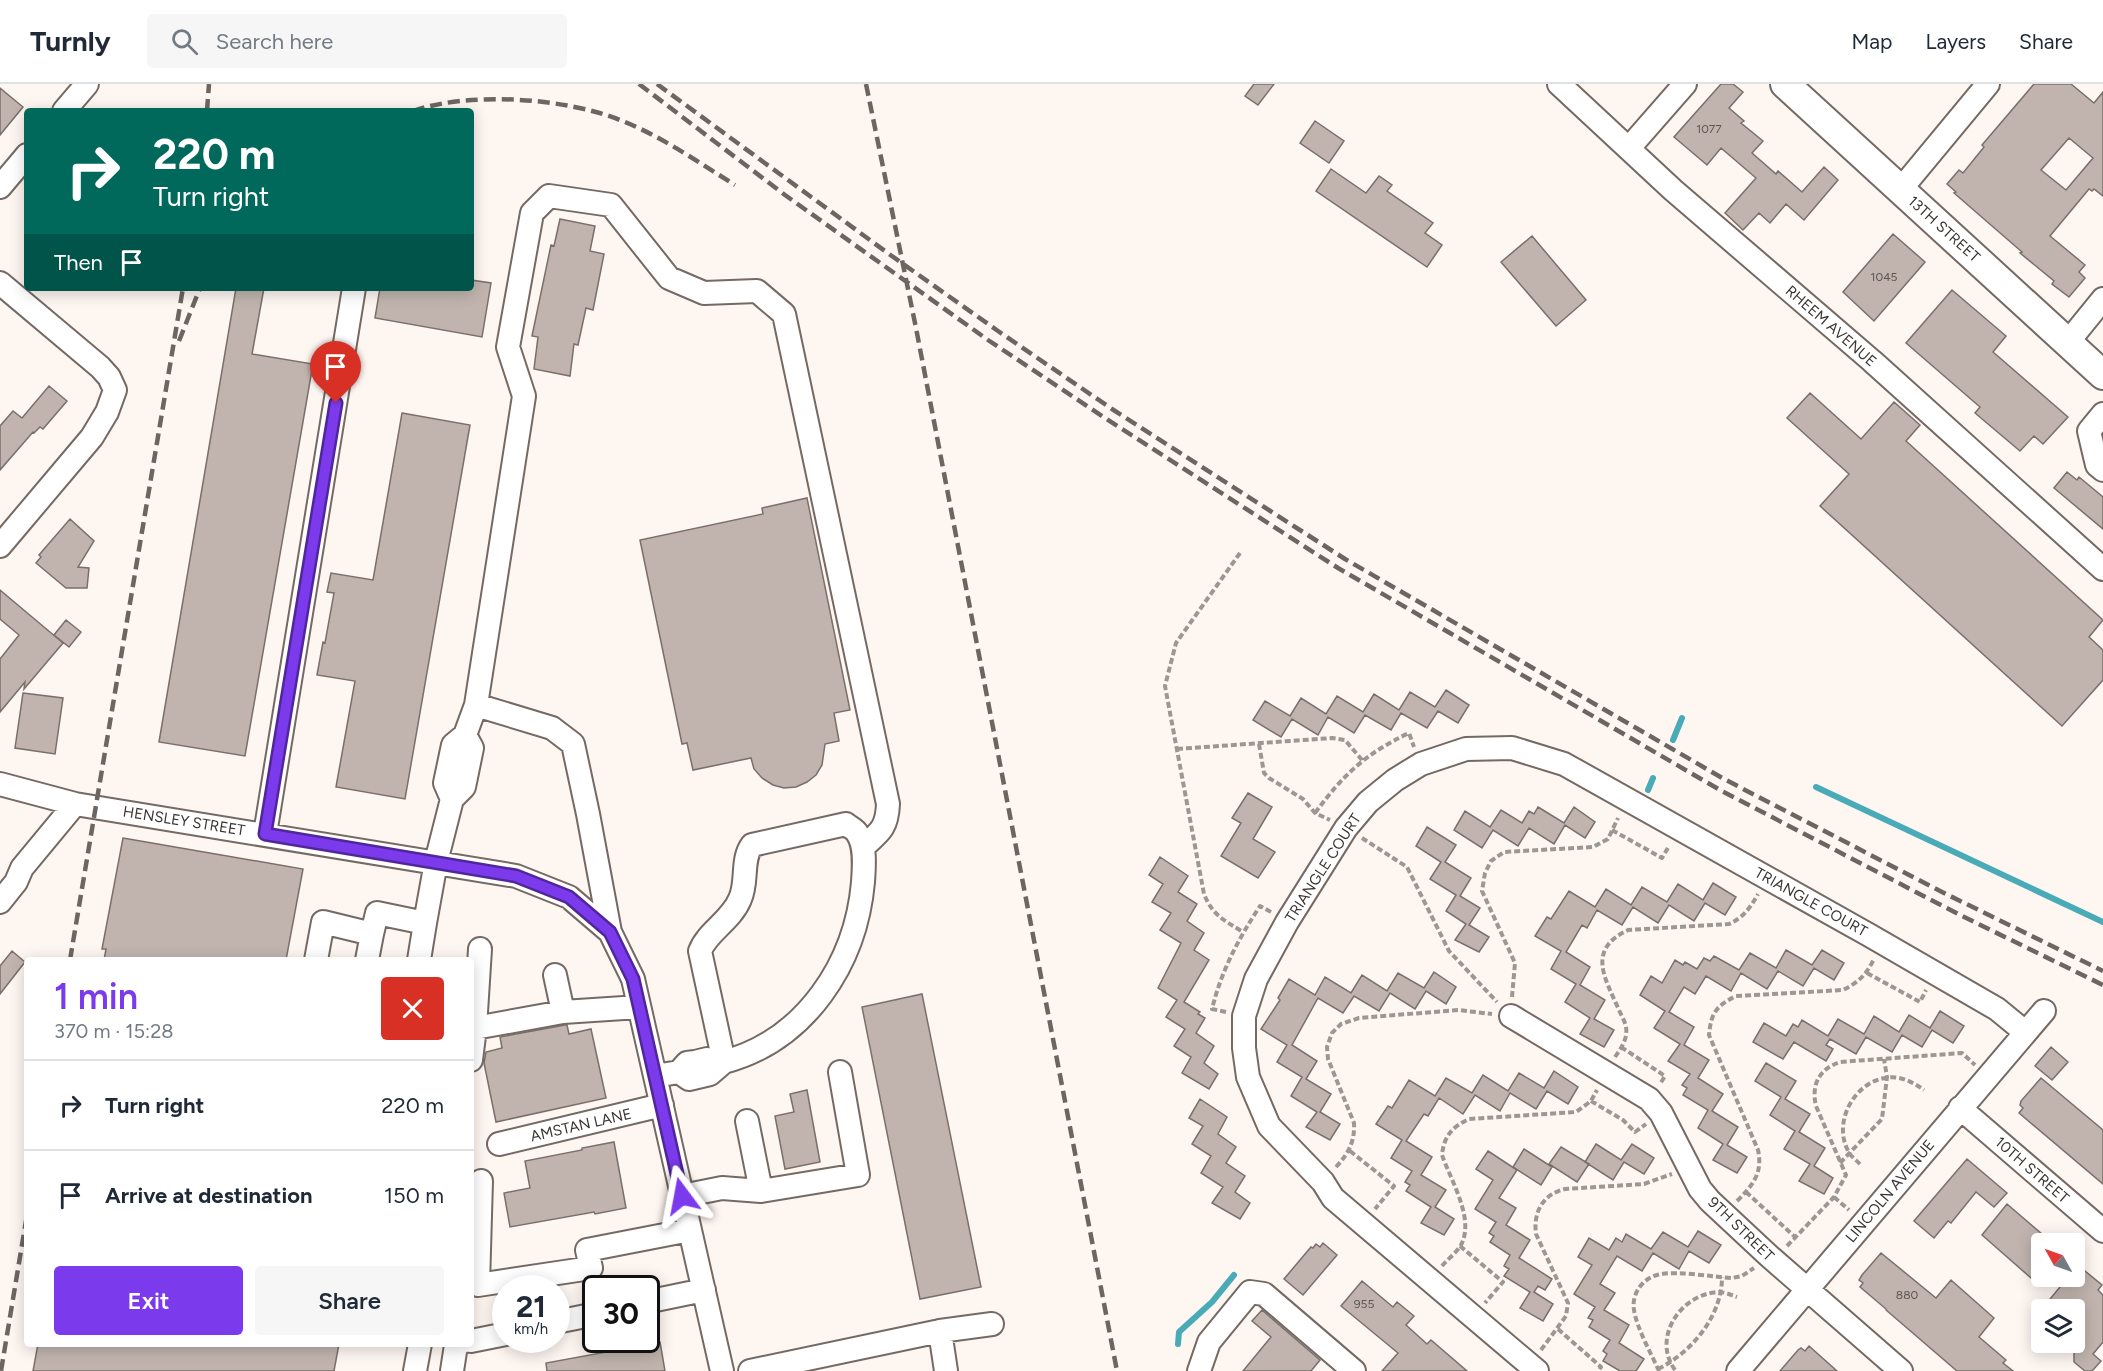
<!DOCTYPE html>
<meta charset="utf-8">
<style>
body{margin:0;font-family:Figtree,sans-serif;background:#f6f6f7;color:#1f2937;height:100vh;display:flex;flex-direction:column;font-size:22px;white-space:nowrap}
*{box-sizing:border-box;margin:0}
p{font-size:20px;color:#747a83}
.icon{flex:none;width:33px;height:33px;fill:none;stroke:currentColor;stroke-width:2;stroke-linecap:round;stroke-linejoin:round}
.map{position:relative;flex:1;overflow:hidden}
.drawer{position:absolute;left:24px;top:873px;width:450px;height:390px;display:flex;flex-direction:column;background:#fff;border-radius:6px;box-shadow:0 3px 15px #0003}
.drawer>*{flex:none}
.top-card{position:absolute;left:24px;top:24px;width:450px;height:183px;border-radius:6px;box-shadow:0 3px 15px #0003;background:#00695c;color:#fff;overflow:hidden}
.needle{width:39px;rotate:310deg}
.controls{position:absolute;left:2031px;top:1149px;display:grid;gap:12px}
.controls a{display:grid;place-items:center;width:54px;height:54px;border-radius:6px;background:#fff;box-shadow:0 3px 15px #0003;font-size:30px}
.speed{position:absolute;left:492px;top:1191px;display:flex;gap:12px;font-size:30px;font-weight:700;text-align:center}
.speed>*{display:grid;place-content:center;width:78px;height:78px;border-radius:50%;background:#fff;box-shadow:0 3px 15px #0003;line-height:1}
.speed small{font-size:15px;font-weight:400}
.speed .limit{border:3px solid #111;border-radius:9px;background:#fff;color:#111}
.pin{position:absolute;display:grid;place-items:center;width:51px;height:51px;color:#fff;margin:-62px -26px;border-radius:50% 50% 50% 0;rotate:-45deg;box-shadow:0 0 6px #0007}
.pin .icon{rotate:45deg}
.me{position:absolute;width:66px;margin:-33px;rotate:347deg;stroke-linejoin:round;filter:drop-shadow(0 0 4px #0008)}
.turn{display:flex;align-items:center;gap:21px;height:126px;padding:0 30px;font-size:27px}
.turn .icon{width:78px;height:78px;stroke-width:2.5}
.turn b{display:block;font-size:42px;line-height:51px}
.then{display:flex;align-items:center;height:57px;padding:0 30px;background:#0003;gap:12px;font-size:22px}
.round{display:grid;place-items:center;flex:none;width:63px;height:63px;border-radius:6px;background:#f6f6f7}
.summary{display:flex;align-items:center;justify-content:space-between;height:102px;padding:0 30px}
h1{font-size:36px;font-weight:600;line-height:45px;color:#7c3aed}
.button{display:flex;gap:12px;margin-top:auto;padding:12px 30px}
.button a{flex:1;height:69px;border-radius:6px;background:#7c3aed;color:#fff;font-size:24px;font-weight:600;line-height:69px;text-align:center}
.button a+a{background:#f6f6f7;color:#1f2937}
ul{padding:0;list-style:none}
li{display:flex;align-items:center;gap:18px;height:90px;padding:0 30px;border-top:2px solid #e0e1e3}
li div{flex:1}
li b{display:block;font-size:22px}
li em{font-style:normal}
header{display:flex;align-items:center;gap:36px;box-sizing:border-box;height:84px;padding:0 30px;background:#fff;border-bottom:2px solid #e0e1e3}
header strong{font-size:28px}
nav{display:flex;gap:33px;margin-inline-start:auto;font-size:21px}
.search{width:420px;height:54px;background:#f6f6f7;display:flex;align-items:center;gap:15px;box-sizing:border-box;padding:0 21px;border-radius:6px;color:#747a83;font-size:22px}
.map>svg:first-child{display:block}
.lines{fill:none;stroke-linecap:round;stroke-linejoin:round}
.stream{stroke:#49abb8;stroke-width:6}
.building{fill:#c1b4ae;stroke:#7b6f69;stroke-width:1.5;fill-rule:evenodd}
.minor-casing{stroke:#756963;stroke-width:26}
.major-casing{stroke:#756963;stroke-width:32}
.path{stroke:#9d9793;stroke-width:4;stroke-dasharray:6 3;stroke-linecap:butt}
.minor{stroke:#fff;stroke-width:22}
.major{stroke:#fff;stroke-width:28}
.rail{stroke:#6c6662;stroke-width:4.5;stroke-dasharray:12 6;stroke-linecap:butt}
.route-casing{stroke:#51269a;stroke-width:15}
.route{stroke:#7c3aed;stroke-width:10}
.labels{text-anchor:middle;stroke-width:6;stroke-linejoin:round;paint-order:stroke}
.number-label{font-size:12px;fill:#5c5652}
.street-label{font-size:15px;fill:#3b3633;stroke:#fff}
</style>
<header>
<strong>Turnly</strong>
<div class="search"><svg class="icon" aria-label="search" viewBox="0 0 24 24"><circle cx="10" cy="10" r="6"/><path d="M15 15l6 6"/></svg>Search here</div>
<nav><a>Map</a><a>Layers</a><a>Share</a></nav>
</header>
<div class="map">
<svg width="2103" height="1287" viewBox="0 0 2103 1287">
<rect width="100%" height="100%" fill="#fef6f1"/>
<g class="lines">
<path class="stream" d="M1673,656L1682,634
M1816,703L2103,838
M1648,706L1653,694
M1178,1260L1179,1248L1212,1218L1234,1191"/>
</g>
<path class="building" d="M1254,0H1274L1258,21L1245,12Z
M1721,0H1733L1743,8L1729,24L1744,37L1741,39L1763,57L1752,69L1776,90L1778,87L1802,108L1824,83L1838,96L1804,136L1786,120L1770,139L1759,129L1743,146L1725,129L1756,94L1721,64L1707,81L1674,53Z
M2034,0H2071L2094,19L2103,8V112L2094,105L2092,107L2089,105L2050,152L2085,181L2079,188L2085,194L2069,213L2052,200L2054,197L2020,169L2022,168L1954,109L1956,108L1947,100L1959,86L1963,89L1984,63L1982,61ZM2069,54L2093,74L2066,106L2041,86Z
M0,4L23,23L0,51Z
M1315,37L1344,57L1329,79L1300,59Z
M1331,85L1366,109L1379,92L1392,101L1387,107L1433,139L1425,149L1442,161L1427,183L1316,107Z
M560,135L595,142L590,167L604,170L593,226L586,224L578,261L574,260L570,292L534,285L538,253L532,252L551,161L554,162Z
M1893,150L1925,178L1874,237L1843,208Z
M1532,152L1586,216L1556,242L1501,178Z
M471,196L491,199L482,253L375,234L380,204H471Z
M236,204H264L252,270L313,280L245,672L159,658Z
M1952,206L2006,252L1993,268L2068,333L2043,360L2034,352L2020,367L1975,329L1980,323L1906,259Z
M49,302L67,317L43,345L40,343L34,349L33,348L0,386V342L13,327L22,334Z
M1810,309L1861,355L1894,318L1920,341L1906,357L2103,536L2089,553L2103,566V596L2062,642L1820,422L1849,390L1787,334Z
M402,329L470,341L405,715L336,703L355,597L317,591L323,558L325,559L334,509L327,508L331,489L373,496Z
M2067,388L2077,396L2079,393L2103,413V445L2054,404Z
M807,414L850,626L834,629L839,657L825,660L822,681L816,691L807,698L796,703L784,704L773,701L762,694L754,685L751,674L693,686L687,659L682,660L640,456L763,430L762,424Z
M70,435L94,457L78,483L89,484L87,504H66L36,479L41,473L39,471Z
M0,506L63,559L24,605L25,598L0,628V575L19,551L0,535Z
M66,536L81,548L69,563L54,551Z
M1446,606L1469,621L1458,639L1438,627L1427,644L1401,629L1391,646L1365,631L1354,649L1328,633L1318,651L1292,635L1281,653L1253,636L1265,617L1290,632L1301,614L1326,630L1337,612L1363,628L1374,610L1399,626L1410,608L1435,623Z
M23,609L63,614L55,670L15,664Z
M1248,709L1272,723L1253,755L1275,768L1258,794L1221,772L1241,739L1232,734Z
M1538,723L1564,739L1574,723L1595,738L1585,754L1565,741L1554,760L1529,744L1518,762L1493,746L1482,764L1454,746L1465,727L1490,743L1501,726L1522,739L1529,727L1534,730Z
M1427,743L1456,761L1445,778L1471,794L1460,812L1480,824L1469,841L1489,853L1479,868L1455,856L1466,840L1446,827L1456,811L1430,795L1441,778L1416,762Z
M123,754L303,785L286,876H104L106,865H102Z
M1160,773L1188,792L1178,808L1197,820L1187,837L1204,849L1194,866L1209,876L1184,918L1200,928L1198,930L1205,934L1196,949L1214,962L1204,979L1218,990L1209,1005L1182,989L1191,973L1174,962L1185,945L1166,933L1177,916L1158,904L1181,859L1160,846L1171,829L1152,818L1163,800L1149,791Z
M1713,799L1736,813L1725,831L1705,819L1694,837L1669,821L1658,839L1633,823L1622,841L1597,826L1587,844L1582,841L1566,868L1590,883L1580,901L1605,916L1594,935L1614,946L1604,963L1580,950L1590,934L1565,918L1576,900L1551,885L1561,867L1535,852L1547,833L1551,835L1569,807L1595,823L1606,805L1631,821L1642,803L1667,818L1678,800L1703,816Z
M1786,866L1812,881L1822,866L1844,879L1834,896L1814,884L1803,902L1778,887L1767,905L1741,889L1731,907L1706,892L1695,910L1684,903L1669,928L1694,943L1684,961L1709,976L1698,994L1723,1010L1712,1027L1738,1043L1727,1061L1747,1073L1737,1089L1713,1076L1723,1060L1698,1044L1708,1026L1683,1011L1687,1004L1682,1001L1690,990L1668,977L1680,960L1654,944L1665,927L1640,911L1651,892L1662,899L1675,876L1683,881L1685,878L1697,885L1704,874L1710,877L1714,872L1739,886L1750,869L1776,884Z
M12,867L25,878L0,910V882Z
M1434,888L1456,903L1446,920L1426,907L1415,925L1390,909L1379,927L1354,912L1343,929L1318,914L1292,961L1317,977L1306,995L1331,1010L1320,1028L1340,1040L1330,1056L1306,1043L1317,1028L1291,1012L1302,993L1277,978L1287,961L1261,945L1280,916L1278,914L1289,895L1315,911L1325,893L1351,909L1362,891L1387,907L1398,889L1424,904Z
M922,910L981,1203L920,1215L862,923Z
M1940,927L1964,942L1953,959L1932,946L1922,963L1902,951L1892,968L1866,953L1856,970L1830,955L1826,961L1833,965L1826,977L1794,958L1783,975L1753,958L1764,939L1786,952L1793,940L1798,943L1802,936L1828,952L1838,935L1864,950L1874,932L1899,948L1909,931L1930,944Z
M565,941H567L569,950L591,945L606,1014L496,1038L484,979L486,968L502,964L500,953Z
M2051,963L2068,978L2052,996L2035,982Z
M1766,979L1796,997L1785,1015L1810,1030L1799,1048L1825,1064L1814,1082L1833,1094L1824,1110L1799,1097L1810,1080L1784,1065L1795,1047L1770,1031L1781,1013L1755,997Z
M1554,987L1578,1003L1568,1020L1547,1007L1536,1025L1510,1009L1500,1027L1475,1011L1463,1030L1439,1014L1428,1032L1424,1030L1406,1057L1432,1073L1421,1091L1446,1106L1435,1123L1454,1135L1444,1151L1421,1139L1431,1123L1406,1107L1410,1101L1405,1098L1412,1087L1391,1074L1402,1056L1376,1040L1388,1022L1392,1024L1409,996L1435,1012L1446,994L1472,1009L1483,991L1508,1007L1519,989L1544,1004Z
M2041,994L2103,1046V1100L2019,1029L2023,1024L2020,1021L2021,1017Z
M807,1006L820,1078L785,1085L775,1032L794,1028L790,1010Z
M1200,1015L1227,1033L1218,1050L1236,1063L1226,1079L1245,1092L1235,1108L1250,1119L1240,1135L1212,1119L1223,1103L1201,1089L1211,1072L1192,1060L1203,1042L1189,1034Z
M614,1058L626,1124L595,1130L594,1128L510,1143L504,1109L530,1104L525,1077L582,1066V1064Z
M1596,1060L1621,1076L1632,1060L1654,1074L1644,1090L1624,1078L1613,1096L1585,1078Z
M1561,1063L1589,1080L1577,1098L1549,1080Z
M1524,1065L1552,1083L1541,1101L1513,1083Z
M1488,1067L1517,1086L1499,1114L1516,1124L1506,1141L1530,1156L1519,1174L1552,1195L1545,1206L1538,1202L1534,1208L1553,1220L1543,1237L1520,1224L1530,1208L1504,1192L1509,1185L1504,1182L1510,1171L1490,1158L1494,1152L1489,1149L1496,1138L1475,1125L1493,1096L1476,1085Z
M1967,1075L2007,1109L1994,1123L1976,1108L1951,1139L1948,1137L1934,1154L1914,1137Z
M2007,1120L2042,1150V1183L2031,1194L1982,1151Z
M1698,1147L1721,1161L1709,1179L1689,1167L1679,1185L1653,1169L1642,1187L1617,1172L1600,1200L1615,1209L1604,1226L1629,1241L1619,1259L1644,1275L1636,1287H1620L1603,1277L1607,1270L1603,1267L1610,1256L1589,1243L1593,1236L1588,1234L1595,1223L1574,1210L1592,1181L1578,1173L1589,1154L1609,1166L1616,1154L1622,1158L1626,1150L1651,1165L1663,1148L1688,1163Z
M1323,1159L1337,1171L1303,1211L1284,1195L1311,1163L1313,1164L1316,1160L1320,1163Z
M1881,1169L1936,1214L1951,1196L1994,1234L1979,1253L2006,1276L2003,1279L2013,1287H1957L1886,1226V1225L1860,1203L1863,1199L1859,1196L1862,1191Z
M2074,1178L2102,1201L2098,1206L2103,1211V1258L2093,1270L2101,1277L2092,1287H2085L2074,1278V1226H2041L2069,1192H2074Z
M1362,1197L1393,1223L1397,1218L1414,1232L1406,1241L1427,1260L1431,1256L1467,1287H1382L1398,1269L1341,1222Z
M1262,1226L1320,1276L1311,1287H1243L1271,1253L1252,1237Z
M660,1258L665,1287H547L546,1279Z
M38,1260H339L334,1287H33Z
M1809,1262L1837,1287H1780L1798,1266L1801,1264L1805,1267Z"/>
<g class="lines">
<g class="minor-casing">
<path id="minor" d="M1559,0L1673,106L1872,277L2103,485
M64,27L87,0
M1629,64L1685,0
M0,103L27,71
M1901,105L1988,0
M0,199L100,283L109,293L115,306L107,328L92,353L0,462
M2068,258L2103,215
M2103,330L2089,347L2097,381L2103,386
M476,621L552,644L573,660L588,730L610,848
M465,651L476,621L524,312L508,263L532,129L549,112L611,121L669,194L704,209L757,207L784,230L888,720C887,744 880,748 863,763
M0,700L75,720L516,792L569,813L610,848L633,895L722,1287
M846,740C849,743 855,745 857,749C866,761 864,783 863,798C856,879 806,956 724,978L700,867C707,848 731,837 740,815C748,798 741,776 752,761Z
M265,750L354,204
M0,818L16,798L22,784L75,720
M425,839L436,778L452,715L464,703L472,664L465,651L453,661L445,699L452,715
M480,865L475,944L563,928L639,923
M316,876L323,838L372,850L377,829L425,839L419,876
M367,876L372,850
M555,891L563,928
M1511,932L1649,1015L1661,1029L1700,1105L1710,1117L1769,1172L1901,1287
M471,976L475,944
M655,992L679,988L687,979L695,978L707,975L724,978L710,990L689,995L679,988
M1960,1024L2103,1147
M747,1037L761,1107
M499,1060L662,1021
M481,1097L478,1201L591,1184L587,1166L690,1146
M682,1112L722,1104L761,1107L858,1091L840,988
M646,1218L704,1206
M556,1238L596,1230
M940,1247L992,1240
M471,1257L506,1250
M415,1287L420,1260
M452,1287L456,1261L459,1260
M750,1287L940,1247L946,1287
M1199,1287L1209,1258L1250,1208L1264,1210L1354,1287
M1537,1287L1333,1114L1323,1098L1269,1042L1248,993L1244,964V932L1256,895L1287,838L1346,744L1368,718L1395,696L1421,680L1466,665L1512,664L1564,680L1869,851L1997,925L2025,948
M1738,1287L2044,927"/>
</g>
<g class="major-casing">
<path id="major" d="M1785,0L2103,291"/>
</g>
<path class="path" d="M1240,469L1176,559L1165,602L1204,810C1213,832 1224,836 1243,848
M1259,660L1264,689L1269,694L1303,715L1315,729L1330,736
M1177,665L1332,654L1345,656L1362,676
M1315,729C1344,690 1365,670 1409,649L1414,663
M1612,746L1662,774L1669,762
M1362,754L1407,783L1449,867L1497,918
M1867,889L1920,918L1926,906
M1512,913L1515,879L1482,807L1485,789L1491,777L1504,768L1593,763L1608,755L1618,734
M1226,928L1212,925C1222,885 1238,856 1260,822L1271,828
M1621,963L1665,992L1660,1000
M1615,973C1621,964 1628,955 1626,943C1625,937 1621,931 1619,926C1605,894 1586,866 1628,846L1729,840C1744,833 1750,824 1758,810
M1591,1017L1623,1036L1635,1048L1646,1040
M1350,1067L1394,1102L1375,1125
M1840,1079L1882,1035L1887,993L1884,975
M1860,1080C1857,1077 1852,1073 1850,1070C1831,1041 1853,999 1885,994C1899,991 1913,998 1924,1006
M1336,1083C1348,1070 1355,1058 1354,1039L1328,975L1327,963L1332,949L1341,940L1359,934L1458,926L1492,930
M1746,1108L1795,1153
M1834,1113L1849,1126
M1737,1117C1753,1101 1763,1089 1758,1066L1709,951C1711,929 1716,922 1736,912L1843,906C1859,898 1866,891 1874,875
M1460,1162L1503,1198L1485,1219
M1787,1162L1834,1113L1846,1091L1816,1022C1811,1001 1819,985 1840,978L1962,969L1975,981
M1442,1182C1448,1175 1457,1168 1461,1161C1475,1135 1451,1097 1442,1071C1444,1052 1452,1043 1469,1035L1576,1028L1591,1017L1597,1006
M1558,1245L1601,1283L1598,1287
M1541,1266L1566,1232L1568,1219L1536,1150C1533,1128 1543,1110 1565,1105L1644,1100L1672,1090
M1658,1285C1692,1268 1722,1232 1722,1193
M1675,1286C1651,1253 1682,1209 1719,1208C1725,1208 1731,1211 1737,1213
M1659,1287C1651,1269 1637,1245 1634,1226C1631,1209 1644,1192 1662,1190C1679,1187 1714,1193 1732,1194L1742,1192L1754,1184"/>
<use href="#minor" class="minor"/>
<use href="#major" class="major"/>
<path class="rail" d="M639,0L785,111L988,256L1105,334L1338,484L1720,706L1960,831L2103,901
M657,0L889,170L998,247L1112,325L1345,475L1724,695L1942,808L2103,887
M866,0L916,244L1117,1287
M207,27L209,0
M413,27C470,7 565,14 620,36C661,52 698,78 735,101
M179,257L200,204
M70,876L183,204
M1,1287L27,1131"/>
</g>
<g class="lines">
<g class="route-casing">
<path id="route" d="M336,319L265,750L516,792L569,813L610,848L633,895L682,1112"/>
</g>
<use href="#route" class="route"/>
</g>
<g class="labels">
<g class="number-label">
<text x="1709" y="49">1077</text>
<text x="1884" y="197">1045</text>
<text x="1907" y="1215">880</text>
<text x="1364" y="1224">955</text>
</g>
<g class="street-label">
<text transform="translate(1944 145) rotate(42)" y="5">13TH STREET</text>
<text transform="translate(1831 242) rotate(41)" y="5">RHEEM AVENUE</text>
<text transform="translate(184 737) rotate(9)" y="5">HENSLEY STREET</text>
<text transform="translate(1323 784) rotate(-57)" y="5">TRIANGLE COURT</text>
<text transform="translate(1811 818) rotate(29)" y="5">TRIANGLE COURT</text>
<text transform="translate(581 1041) rotate(-13)" y="5">AMSTAN LANE</text>
<text transform="translate(2032 1086) rotate(41)" y="5">10TH STREET</text>
<text transform="translate(1890 1107) rotate(-50)" y="5">LINCOLN AVENUE</text>
<text transform="translate(1741 1145) rotate(44)" y="5">9TH STREET</text>
</g>
</g>
</svg>
<div class="controls">
<a><svg class="needle" viewBox="-14 -14 28 28"><path d="M0-13l5 13h-10z" fill="#e53935"/><path d="M0 13l5-13h-10z" fill="#747a83"/></svg></a>
<a><svg class="icon" aria-label="layers" viewBox="0 0 24 24"><path d="M12 4l9 5-9 5-9-5zM3 14l9 5 9-5"/></svg></a>
</div>
<div class="speed"><div>21<small>km/h</small></div><div class="limit">30</div></div>
<div class="pin" style="left:336px;top:319px;background:#d93025"><svg class="icon" aria-label="arrive" viewBox="0 0 24 24"><path d="M6 21V4h12l-3 4 3 4H6"/></svg></div>
<svg class="me" style="left:682px;top:1112px" viewBox="-20 -20 40 40"><path d="M0-17L14 15 0 8-14 15z" fill="#7c3aed" stroke="#fff" stroke-width="4"/></svg>
<div class="top-card">
<div class="turn"><svg class="icon" aria-label="right" viewBox="0 0 24 24"><path d="M7 20v-9h11M14 6l5 5-5 5"/></svg><div><b>220 m</b>Turn right</div></div>
<div class="then">Then<svg class="icon" aria-label="arrive" viewBox="0 0 24 24"><path d="M6 21V4h12l-3 4 3 4H6"/></svg></div>
</div>
<section class="drawer">
<div class="summary"><div><h1>1 min</h1><p>370 m · 15:28</p></div><a class="round" style="background:#d93025;color:#fff"><svg class="icon" aria-label="close" viewBox="0 0 24 24"><path d="M6 6l12 12M18 6L6 18"/></svg></a></div>
<ul>
<li><svg class="icon" aria-label="right" viewBox="0 0 24 24"><path d="M7 20v-9h11M14 6l5 5-5 5"/></svg><div><b>Turn right</b></div><em>220 m</em></li>
<li><svg class="icon" aria-label="arrive" viewBox="0 0 24 24"><path d="M6 21V4h12l-3 4 3 4H6"/></svg><div><b>Arrive at destination</b></div><em>150 m</em></li>
</ul>
<div class="button"><a>Exit</a><a>Share</a></div>
</section>
</div>
